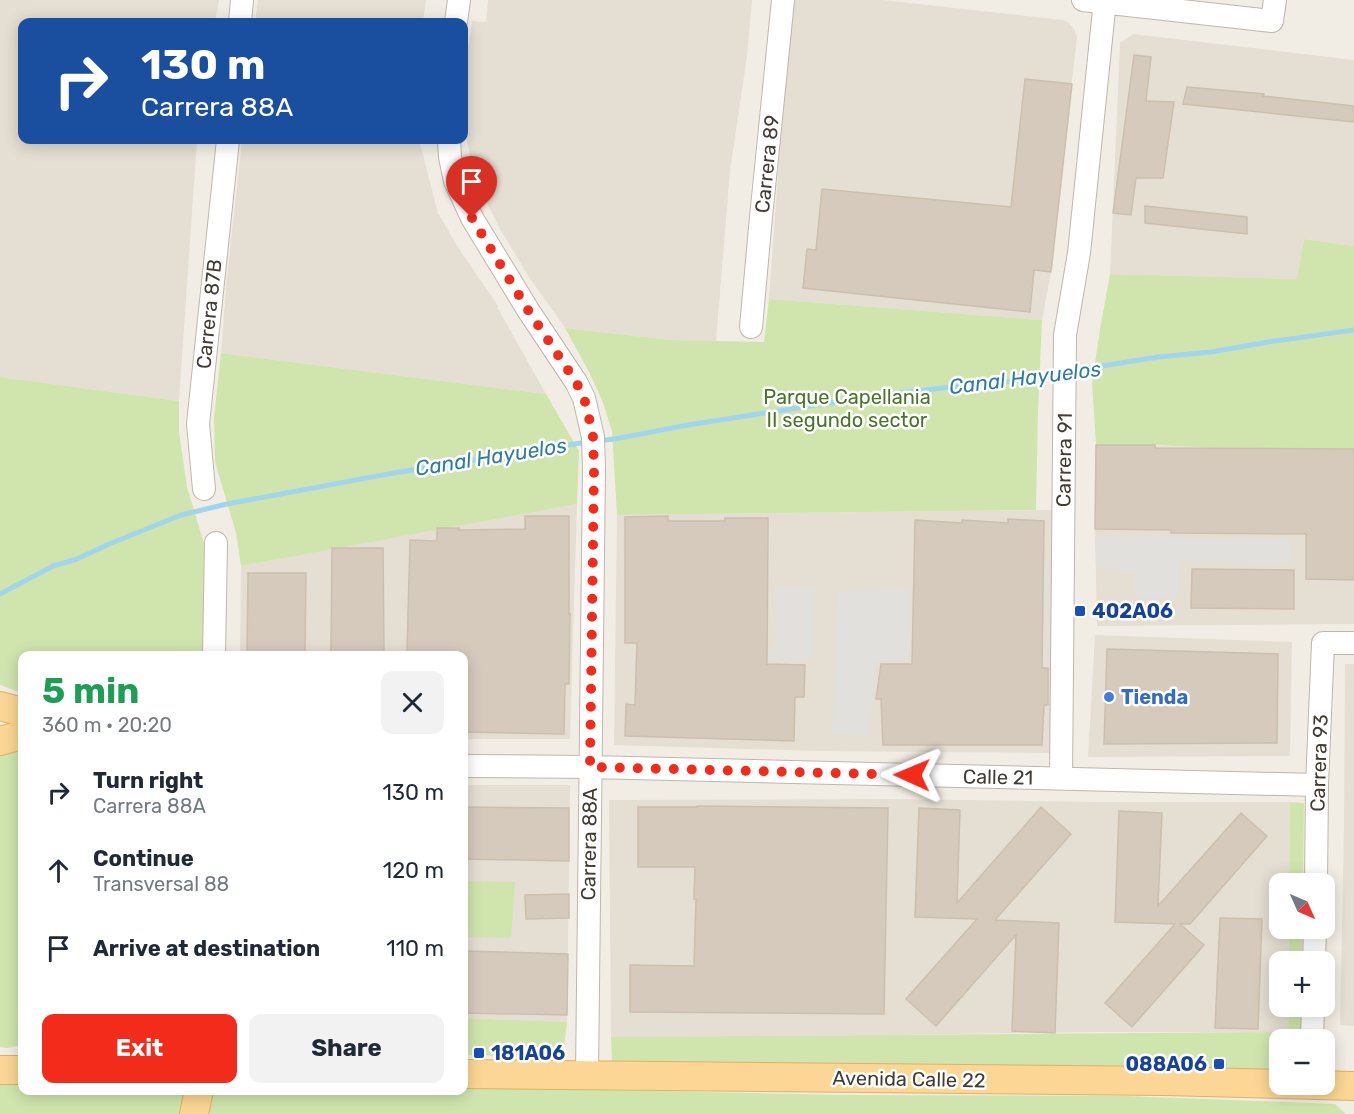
<!DOCTYPE html>
<meta charset="utf-8">
<style>
body{margin:0;font-family:Rubik,sans-serif;background:#f2f2f3;color:#1f2937;height:100vh;display:flex;flex-direction:column;font-size:22px;white-space:nowrap}
*{box-sizing:border-box;margin:0}
p{font-size:20px;color:#747a83}
.icon{flex:none;width:33px;height:33px;fill:none;stroke:currentColor;stroke-width:2;stroke-linecap:round;stroke-linejoin:round}
.map{position:relative;flex:1;overflow:hidden}
.drawer{position:absolute;left:18px;top:651px;width:450px;height:444px;display:flex;flex-direction:column;background:#fff;border-radius:12px;box-shadow:0 3px 15px #0003}
.drawer>*{flex:none}
.hud{position:absolute;left:18px;top:18px;width:450px;height:126px;border-radius:12px;box-shadow:0 3px 15px #0003;background:#1a4fa0;color:#fff;overflow:hidden}
.needle{width:39px;rotate:135deg}
.fabs{position:absolute;left:1269px;top:873px;display:grid;gap:12px}
.fabs a{display:grid;place-items:center;width:66px;height:66px;border-radius:12px;background:#fff;box-shadow:0 3px 15px #0003;font-size:30px}
.pin{position:absolute;display:grid;place-items:center;width:51px;height:51px;color:#fff;margin:-62px -26px;border-radius:50% 50% 50% 0;rotate:-45deg;box-shadow:0 0 6px #0007}
.pin .icon{rotate:45deg}
.me{position:absolute;width:66px;margin:-33px;rotate:271deg;stroke-linejoin:round;filter:drop-shadow(0 0 4px #0008)}
.turn{display:flex;align-items:center;gap:21px;height:126px;padding:0 24px;font-size:27px}
.turn .icon{width:78px;height:78px;stroke-width:2.5}
.turn b{display:block;font-size:42px;line-height:51px}
.round{display:grid;place-items:center;flex:none;width:63px;height:63px;border-radius:12px;background:#f2f2f3}
.headline{display:flex;align-items:center;justify-content:space-between;height:102px;padding:0 24px}
h1{font-size:36px;font-weight:700;line-height:45px;color:#1e9e55}
.button{display:flex;gap:12px;margin-top:auto;padding:12px 24px}
.button a{flex:1;height:69px;border-radius:12px;background:#f32b1a;color:#fff;font-size:24px;font-weight:700;line-height:69px;text-align:center}
.button a+a{background:#f2f2f3;color:#1f2937}
ul{padding:0;list-style:none}
li{display:flex;align-items:center;gap:18px;height:78px;padding:0 24px}
li div{flex:1}
li b{display:block;font-size:22px}
li em{font-style:normal}
.map>svg:first-child{display:block}
.residential{fill:#e5ded2}
.green{fill:#d0e5ae}
.parking{fill:#e2e0dd}
.lines{fill:none;stroke-linecap:round;stroke-linejoin:round}
.stream{stroke:#a2d4ed;stroke-width:5}
.building{fill:#d6cabd;stroke:#cdbfae;stroke-width:1.5}
.minor-casing{stroke:#c0b6aa;stroke-width:24}
.major-casing{stroke:#dfb165;stroke-width:30}
.minor{stroke:#fff;stroke-width:22}
.major{stroke:#fbd694;stroke-width:28}
.route{stroke:#f32b1a;stroke-width:10;stroke-dasharray:0 18}
.transit-dot{fill:#1a4fb4;stroke:#fff;stroke-width:2}
.shop-dot{fill:#3f7fe0;stroke:#fff;stroke-width:2}
.labels{text-anchor:middle;stroke-width:5;stroke-linejoin:round;paint-order:stroke}
.street-label{font-size:20px;fill:#433c34;stroke:#fff}
.park-label{font-size:20px;fill:#4b732a;stroke:#fff}
.transit-label{font-size:20px;font-weight:bold;fill:#164399;stroke:#fff;text-anchor:start}
.shop-label{font-size:20px;font-weight:bold;fill:#366cbe;stroke:#fff;text-anchor:start}
.water-label{font-size:21px;font-style:italic;fill:#307ba3;stroke:#fff}
</style>
<div class="map">
<svg width="1354" height="1114" viewBox="0 0 1354 1114">
<rect width="100%" height="100%" fill="#f2ede4"/>
<path class="residential" d="M0,0H219L215,22H22V140H197L179,401L0,377Z
M258,0H426L423,22H255Z
M488,0H752L747,56L730,171L716,341L672,340L565,328L529,277L500,229L481,191L470,156L464,127V75L472,21L486,22Z
M795,0H883L1063,20L1069,23L1074,29L1077,36L1051,272L1042,320L769,299L790,10Z
M1133,34L1354,60V246L1304,239L1298,279L1110,274L1120,43Z
M242,140H419L438,213L459,249L499,307H497L546,394L221,353L227,277Z
M1096,445L1354,449V624L1097,626L1095,529Z
M577,504L570,739H464V656H240L241,566L413,532Z
M1053,510L1050,753L818,751L614,745L617,515Z
M1095,635L1292,642L1290,756L1088,757Z
M1345,664H1354V1026L1340,1025L1344,828Z
M464,785H570L567,1022L464,1018Z
M888,799L1097,802H1290L1289,883L1280,884V928L1289,929V961L1280,962V1006L1289,1007L1288,1032H1095L888,1035L611,1037L609,800Z"/>
<path class="green" d="M1304,239L1354,246V449H1239L1155,445H1096L1092,383L1100,329L1110,274L1297,279Z
M769,299L1042,320L1038,413L1036,510L617,515L612,431L602,400L589,372L565,328L672,340L764,342Z
M221,353L546,394L579,451L577,504L241,566L236,533L215,462L214,418Z
M0,377L179,401V432L187,487L206,550L204,655L22,656V693L0,685Z
M8,752H22V1045L7,1048L0,1047V755Z
M1290,802L1304,803L1303,883H1289Z
M465,881L515,882L511,938L464,937Z
M1289,929H1302V961H1289Z
M1289,1007H1301V1039L1280,1040L1279,1071L612,1065L611,1037L1288,1032Z
M464,1018L567,1022L563,1057L464,1055Z
M0,1085H22V1090L188,1091L180,1114H0Z
M464,1087L846,1095L1124,1096L1335,1104L1346,1114H205L209,1091L464,1090Z"/>
<path class="parking" d="M1095,536L1290,540L1291,562L1179,561L1177,599L1135,597V571L1096,568Z
M776,587L814,588L813,659H759V648H775Z
M910,590L909,658L875,661L869,736L832,733L838,591Z"/>
<g class="lines">
<path class="stream" d="M1071,371L1158,357L1211,352L1268,342L1354,330
M599,441L620,438L688,425L886,394L1039,378L1059,374
M0,594L53,566L77,559L109,544L181,515L227,504L388,474L587,442"/>
</g>
<path class="building" d="M1134,55L1151,57L1146,101L1174,102L1163,178H1136L1131,215L1113,213Z
M1025,79L1072,84L1051,272L1034,270L1030,312L803,288L807,249L816,250L822,189L1011,207Z
M1187,87L1264,94L1263,96L1354,106V122L1183,104Z
M1145,206L1247,217V234L1145,223Z
M1096,445H1155V448L1354,449V580L1306,579V534L1171,533V530L1095,529Z
M525,516H569V614H570L569,684H565L564,734L464,732V656H409V652H407L410,540L437,541V528H459V530L525,529Z
M668,516V521H725V518H768L767,664L805,665L804,697H795L794,741L625,736L626,704L635,705L637,643H625V517Z
M1008,519L1044,521L1042,668H1048V705H1044L1042,745H883L881,699H876L881,664H912L915,520L962,523V520L1008,523Z
M332,548H383L384,652H331Z
M1192,569L1294,570V609L1191,608Z
M248,573H306L305,656H247Z
M1107,649L1278,654L1277,743L1104,744Z
M697,806L888,808L884,1014L630,1012V965L694,966L696,899H694L695,867H638V807H697Z
M464,807L569,808V861L464,859Z
M1041,807L1071,834L995,920L1059,923L1055,1033L1012,1031L1016,935L936,1026L906,999L977,919L915,917L919,808L960,810L957,903Z
M1119,811L1162,813L1158,906L1241,813L1267,836L1190,924H1180L1204,945L1132,1027L1105,1003L1175,924L1115,922Z
M569,894V918L526,919L525,895Z
M1220,918L1262,919L1258,1029L1215,1028Z
M464,951L568,954L567,1015L464,1013Z"/>
<g class="lines">
<g class="minor-casing">
<path id="minor" d="M1083,0L1272,21L1275,0
M240,22L242,0
M456,22L459,0
M449,140L450,157L455,181L472,218L528,310L576,382L584,398L593,437L594,469L587,1075
M751,327L761,217L783,0
M204,489L198,424L228,140
M214,656L216,543
M464,766L590,767L1317,785
M1061,778L1065,335L1079,253L1105,0
M1316,884L1317,785L1323,643H1354
M1314,962L1315,928
M1312,1040L1313,1006"/>
</g>
<g class="major-casing">
<path id="major" d="M0,706L22,712
M0,741L22,735
M0,1070H22
M464,1074L1163,1081L1354,1086
M194,1114L199,1090"/>
</g>
<use href="#minor" class="minor"/>
<use href="#major" class="major"/>
</g>
<g class="lines">
<path class="route" d="M472,218L528,310L576,382L584,398L588,413L593,437L594,469L590,767L912,775"/>
</g>
<g class="transit-dot">
<rect x="1074" y="605" width="12" height="12" rx="3"/>
<rect x="473" y="1047" width="12" height="12" rx="3"/>
<rect x="1213" y="1058" width="12" height="12" rx="3"/>
</g>
<circle class="shop-dot" cx="1109" cy="697" r="6"/>
<g class="labels">
<g class="street-label">
<text transform="translate(767 164) rotate(-84)" y="7">Carrera 89</text>
<text transform="translate(209 314) rotate(-84)" y="7">Carrera 87B</text>
<text transform="translate(1064 460) rotate(-89)" y="7">Carrera 91</text>
<text transform="translate(1319 763) rotate(-88)" y="7">Carrera 93</text>
<text transform="translate(998 777) rotate(1)" y="7">Calle 21</text>
<text transform="translate(589 844) rotate(-89)" y="7">Carrera 88A</text>
<text transform="translate(909 1079) rotate(1)" y="7">Avenida Calle 22</text>
</g>
<g class="park-label">
<text x="847" y="404">Parque Capellania<tspan x="847" dy="23">II segundo sector</tspan></text>
</g>
<g class="transit-label">
<text x="1092" y="618">402A06</text>
<text x="491" y="1060">181A06</text>
<text x="1207" y="1071" text-anchor="end">088A06</text>
</g>
<g class="shop-label">
<text x="1121" y="704">Tienda</text>
</g>
<g class="water-label">
<text transform="translate(1025 378) rotate(-7)" y="7">Canal Hayuelos</text>
<text transform="translate(491 457) rotate(-9)" y="7">Canal Hayuelos</text>
</g>
</g>
</svg>
<div class="fabs">
<a><svg class="needle" viewBox="-14 -14 28 28"><path d="M0-13l5 13h-10z" fill="#e53935"/><path d="M0 13l5-13h-10z" fill="#747a83"/></svg></a>
<a>+</a>
<a>−</a>
</div>
<div class="pin" style="left:472px;top:218px;background:#d93025"><svg class="icon" aria-label="arrive" viewBox="0 0 24 24"><path d="M6 21V4h12l-3 4 3 4H6"/></svg></div>
<svg class="me" style="left:912px;top:775px" viewBox="-20 -20 40 40"><path d="M0-17L14 15 0 8-14 15z" fill="#f32b1a" stroke="#fff" stroke-width="4"/></svg>
<div class="hud">
<div class="turn"><svg class="icon" aria-label="right" viewBox="0 0 24 24"><path d="M7 20v-9h11M14 6l5 5-5 5"/></svg><div><b>130 m</b>Carrera 88A</div></div>
</div>
<section class="drawer">
<div class="headline"><div><h1>5 min</h1><p>360 m · 20:20</p></div><a class="round"><svg class="icon" aria-label="close" viewBox="0 0 24 24"><path d="M6 6l12 12M18 6L6 18"/></svg></a></div>
<ul>
<li><svg class="icon" aria-label="right" viewBox="0 0 24 24"><path d="M7 20v-9h11M14 6l5 5-5 5"/></svg><div><b>Turn right</b><p>Carrera 88A</p></div><em>130 m</em></li>
<li><svg class="icon" aria-label="ahead" viewBox="0 0 24 24"><path d="M12 20V5M6 11l6-6 6 6"/></svg><div><b>Continue</b><p>Transversal 88</p></div><em>120 m</em></li>
<li><svg class="icon" aria-label="arrive" viewBox="0 0 24 24"><path d="M6 21V4h12l-3 4 3 4H6"/></svg><div><b>Arrive at destination</b></div><em>110 m</em></li>
</ul>
<div class="button"><a>Exit</a><a>Share</a></div>
</section>
</div>
